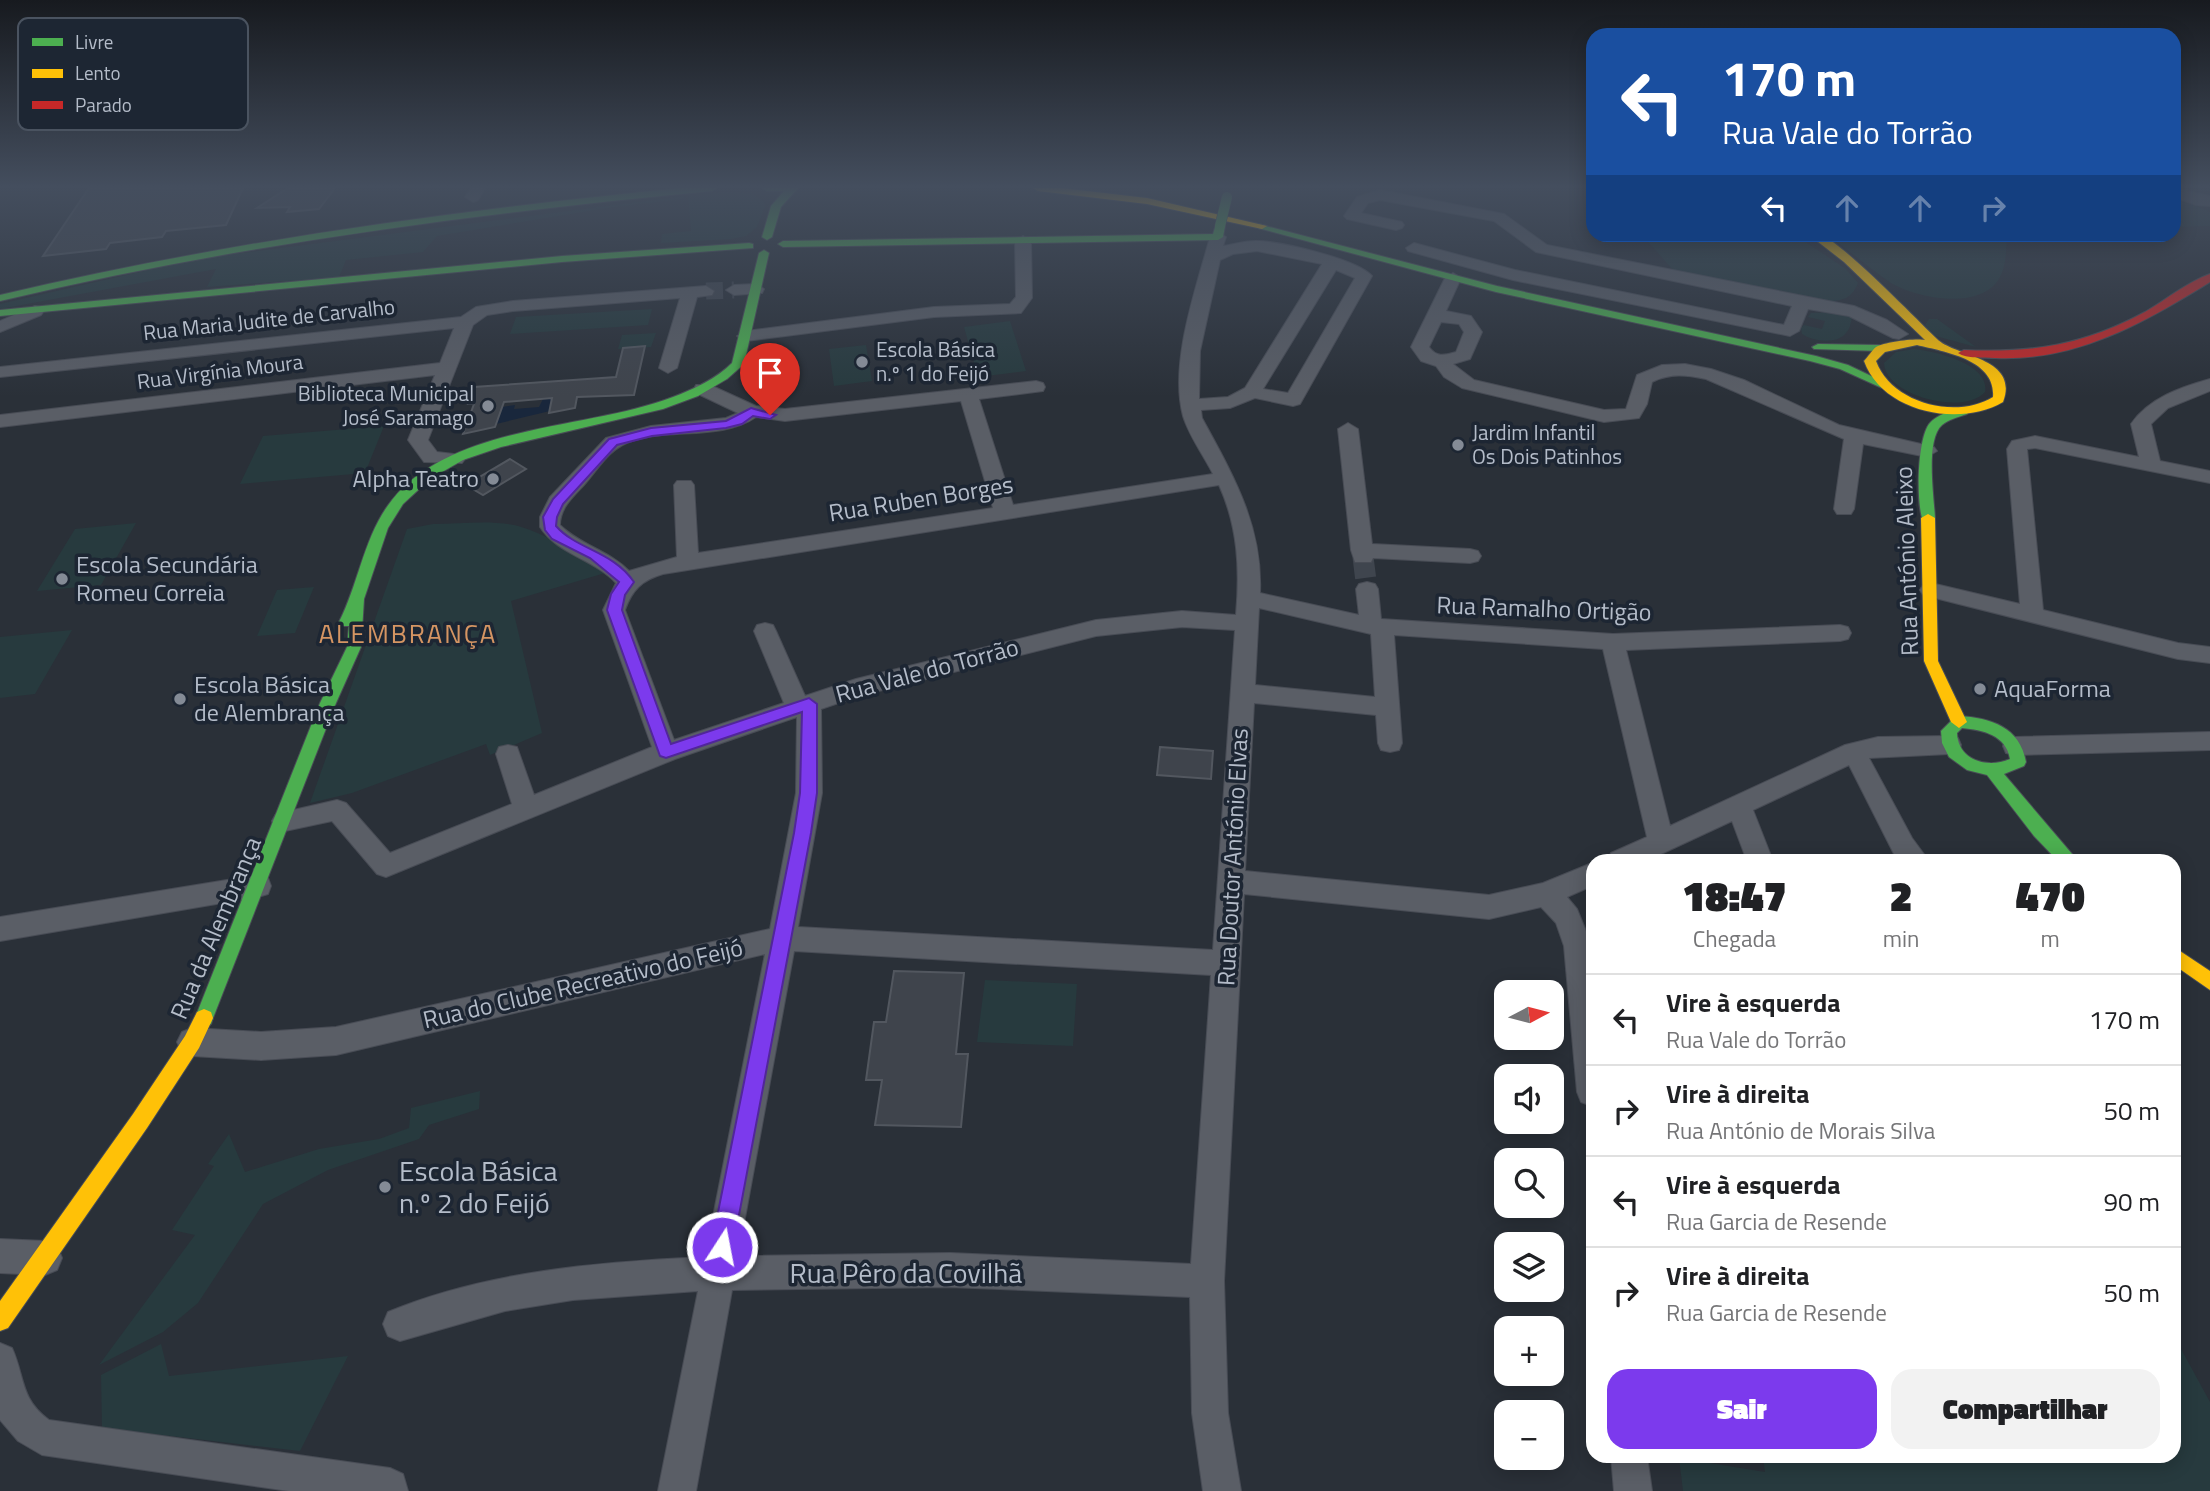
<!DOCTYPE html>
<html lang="pt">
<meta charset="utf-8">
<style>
body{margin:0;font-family:"Titillium Web",sans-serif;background:#f2f2f2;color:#202124;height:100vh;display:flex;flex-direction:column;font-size:26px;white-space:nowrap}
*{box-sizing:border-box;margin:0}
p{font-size:23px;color:#757577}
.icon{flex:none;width:38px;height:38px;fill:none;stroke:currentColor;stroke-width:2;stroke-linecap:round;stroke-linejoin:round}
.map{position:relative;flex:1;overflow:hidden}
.side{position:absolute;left:1586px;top:854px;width:595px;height:609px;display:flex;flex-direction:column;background:#fff;border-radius:21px;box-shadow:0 4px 18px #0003}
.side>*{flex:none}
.guide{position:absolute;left:1586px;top:28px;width:595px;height:214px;border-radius:21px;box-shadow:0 4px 18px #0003;background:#1a4fa0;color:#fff;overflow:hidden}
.needle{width:46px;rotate:83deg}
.fabs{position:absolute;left:1494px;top:980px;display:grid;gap:14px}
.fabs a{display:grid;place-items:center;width:70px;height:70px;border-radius:14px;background:#fff;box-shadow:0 4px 18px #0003;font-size:35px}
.pin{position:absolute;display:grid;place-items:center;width:60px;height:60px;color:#fff;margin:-72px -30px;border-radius:50% 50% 50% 0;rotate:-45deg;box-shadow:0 0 7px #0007}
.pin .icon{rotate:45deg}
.me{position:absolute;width:77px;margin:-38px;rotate:11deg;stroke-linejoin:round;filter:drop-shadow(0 0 5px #0008)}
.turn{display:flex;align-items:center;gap:24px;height:147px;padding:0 21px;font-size:32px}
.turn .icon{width:91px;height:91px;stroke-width:2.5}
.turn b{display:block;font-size:49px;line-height:60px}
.lanes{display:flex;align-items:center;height:66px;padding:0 21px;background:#0003;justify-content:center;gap:35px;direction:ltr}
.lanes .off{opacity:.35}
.eta{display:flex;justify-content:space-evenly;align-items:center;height:119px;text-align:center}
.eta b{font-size:42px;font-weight:800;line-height:49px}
.action{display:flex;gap:14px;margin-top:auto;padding:14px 21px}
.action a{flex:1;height:80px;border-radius:21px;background:#7c3aed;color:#fff;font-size:28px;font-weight:800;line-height:80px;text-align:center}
.action a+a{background:#f2f2f2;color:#202124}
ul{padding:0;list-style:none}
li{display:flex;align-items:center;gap:21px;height:91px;padding:0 21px;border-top:2px solid #e0e0e0}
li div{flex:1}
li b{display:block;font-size:26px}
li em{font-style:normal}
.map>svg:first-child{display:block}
.green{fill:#273a3e}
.water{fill:#19273c}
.building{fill:#3f444c;stroke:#52575f;stroke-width:2}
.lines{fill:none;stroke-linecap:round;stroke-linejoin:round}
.street-tunnel-far1{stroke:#3f454e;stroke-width:17;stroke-dasharray:17 9;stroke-linecap:butt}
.street-tunnel{stroke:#3f454e;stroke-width:21;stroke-dasharray:21 10;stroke-linecap:butt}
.street-casing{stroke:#484c55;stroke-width:2}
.fast-casing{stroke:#484c55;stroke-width:2}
.slow-casing{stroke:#484c55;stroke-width:2}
.jam-casing{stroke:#484c55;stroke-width:2}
.street{fill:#5a5e66;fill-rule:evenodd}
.fast{fill:#4caf50;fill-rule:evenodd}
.slow{fill:#ffc107;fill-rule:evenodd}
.jam{fill:#c62828;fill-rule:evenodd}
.fast-bridge-casing{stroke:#484c55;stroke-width:11;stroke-linecap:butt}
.fast-bridge{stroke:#4caf50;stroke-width:10}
.route{fill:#7c3aed;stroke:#51269a;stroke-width:2}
.poi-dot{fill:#848b96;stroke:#1d2633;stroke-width:2.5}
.labels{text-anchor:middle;stroke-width:7;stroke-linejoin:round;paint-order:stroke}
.far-street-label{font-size:21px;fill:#b4bcc9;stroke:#1d2633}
.far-poi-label{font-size:21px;fill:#b4bcc9;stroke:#1d2633;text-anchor:start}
.poi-label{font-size:24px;fill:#b4bcc9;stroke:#1d2633;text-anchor:start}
.street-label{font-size:24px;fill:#b4bcc9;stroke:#1d2633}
.neighbourhood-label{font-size:26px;letter-spacing:2px;fill:#d59563;stroke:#1d2633}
.near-poi-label{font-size:28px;fill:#b4bcc9;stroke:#1d2633;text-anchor:start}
.near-street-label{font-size:28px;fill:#b4bcc9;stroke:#1d2633}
.key{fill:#1d2633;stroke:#4a5360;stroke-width:2}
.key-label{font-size:19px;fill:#b4bcc9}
</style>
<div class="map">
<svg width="2210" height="1491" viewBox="0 0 2210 1491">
<rect width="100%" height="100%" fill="#2a3038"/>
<path class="green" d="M730,192L753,194L764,201L765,206L757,227L746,236L731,239L661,243L662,234L691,231L688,195Z
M685,196L683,199L607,208L437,236L423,252L346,260L339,277L207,287L216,269L0,309V304L196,259Z
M2174,196L2210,212V226L2174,227Z
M1642,235H1795L1846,269L1858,283C1851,300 1842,300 1826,302L1674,271Z
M1826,235H2007C2006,248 2007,264 2000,277C1982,311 1918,299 1891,283C1868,268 1849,249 1826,235Z
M652,309L648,325L510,334L516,317Z
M1833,312L1852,317C1851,322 1850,329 1846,333C1837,345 1812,341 1802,334L1801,328L1804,325L1822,329L1825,321L1808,317L1811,313Z
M1929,319H1937L1976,347L1932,335L1925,325Z
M1010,321L1026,371L978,377L964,327Z
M656,333L651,347L618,349L622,335Z
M866,345L872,381L834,386L829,349Z
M1914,349C1934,351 1991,364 1985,392C1964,416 1885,396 1884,363L1896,352Z
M384,426L365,473L240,484L263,436Z
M136,523L101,585L37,591L75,529Z
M433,524C459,524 489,520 514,525C539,531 587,555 605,573L511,601L542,733L490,755L486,744L352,793L310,803L407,529Z
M314,587L295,633L257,636L277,590Z
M72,630L35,694L0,698V637Z
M985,980L1077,984L1073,1046L977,1042Z
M480,1091L479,1109L429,1125L419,1139L328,1170L263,1204L198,1303L163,1332L99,1365L195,1235L172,1230L214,1166L208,1164L229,1134L245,1172L319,1149L379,1139L409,1128L411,1108Z
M2174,1336L2210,1402V1491H1683L1679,1458L1765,1472L1763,1456H2174Z
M161,1344L169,1376L348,1356L300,1451L102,1428L101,1375Z"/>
<path class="water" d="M553,398L550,411L496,424L502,407L515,405L514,409L539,407L543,399Z"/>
<path class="building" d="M89,188H243L226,225L166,231L162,237L110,243L106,249L43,256Z
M288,188H335L319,209L287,212L290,207L257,208Z
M645,346L634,395L577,397L575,408L549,413L552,398L504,402L495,427L463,434L474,404H468L474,387L616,377L623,348Z
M510,459L526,469L483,495L466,485Z
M1160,747L1213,751L1211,779L1157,775Z
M894,971L964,973L956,1054H968L961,1127L875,1125L882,1080H866L874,1022H886Z"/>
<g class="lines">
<path class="street-tunnel-far1" d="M706,291L734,290"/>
<path class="street-tunnel" d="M1363,557L1367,589"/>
<g class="street-casing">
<path id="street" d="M471,188H485L478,200L473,202L465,197Z
M2174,188L2210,196V206L2196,205L2174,197Z
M1380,190L1504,214L1547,245L1854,306L1887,320L1908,334L1899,339L1893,338L1849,316L1808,309L1799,331L1790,336L1513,280L1408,251L1406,248L1414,243L1515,270L1784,325L1792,306L1536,252L1494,221L1380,200L1368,203L1361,213L1402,222L1404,225L1402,228L1396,230L1347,219L1344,216L1357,197Z
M1218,232L1226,237L1223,246C1234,244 1245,241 1256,241C1280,241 1357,259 1372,276L1300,404L1293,406L1255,398L1230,408L1201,410L1202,418C1233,475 1263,526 1260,593L1359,615L1356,589L1359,584L1367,582L1375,584L1378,589L1381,619L1613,634L1840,625L1848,627L1851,633L1848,639L1840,641L1626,650L1670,826L1845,745L1878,737L1949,736L1958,738L1961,745L1958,752L1949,754L1869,758L1912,838L1929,861H1900L1894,854L1849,765L1753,810L1773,861H1747L1732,821L1646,861H1607L1611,853L1647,837L1603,649L1394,635L1402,743L1399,750L1390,752L1381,750L1378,743L1376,715L1254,703L1245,871L1489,895L1543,883L1592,863V886L1567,897L1577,909L1592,946V1106L1581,1102L1577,1092L1564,946L1556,923L1541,907L1489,919L1244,894L1224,1281L1228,1413L1241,1491H1203L1192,1413L1190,1297L950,1287L732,1290L696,1491H658L698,1291L573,1300L505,1311L400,1341L388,1336L383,1324L388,1312C487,1271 599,1262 705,1257L765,954L336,1055L261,1060L192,1056L182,1052L177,1042L182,1032L192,1028L261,1032L336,1027L770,929L796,793L797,717L675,759L386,877L377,874L332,821L285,831L276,828L272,821L276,814L337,800L346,803L390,853L512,804L496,754L499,747L508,745L517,747L534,795L652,747L603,610L616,583C594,559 557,554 540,527V517L550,497L606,438L651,426L726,418L738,413L696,393L694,389L696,385H710L756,406L785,409L1036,381L1043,383L1045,387L1043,391L979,399L1013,505L1213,474C1204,456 1189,436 1183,416C1169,363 1196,289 1210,237ZM1257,251L1322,264L1245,388L1228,397L1199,399L1200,351L1220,260L1233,254ZM1336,270L1355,278L1288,393L1263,389ZM961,401L993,508L698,553L694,485L691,481H677L674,485L677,557L629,571C610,551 580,545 560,525C560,508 573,497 584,485C594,474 607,453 621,446C658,425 719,443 756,417L785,421ZM1219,485C1238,527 1240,569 1236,615L1182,611L1096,620L856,679L805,696L776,631L773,625L765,623L757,625L754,631L784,703L674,740L625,610C632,590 642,580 663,574ZM1259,608L1371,634L1375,697L1255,685ZM1182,627L1235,630L1213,950L798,927L822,793L821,709L859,696L1096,636ZM794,951L1211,975L1191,1264L950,1253L738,1256Z
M1023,236L1031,241L1032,298L1021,313L934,317L746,341L737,336L746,331L934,307L1010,304L1016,297L1015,241Z
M1453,273L1461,278L1446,311L1471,316L1482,332L1470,359L1453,364L1474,380L1604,410L1626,409L1637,375L1662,365L1685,364L1711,369L1744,380L1839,425L1934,447L1937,451L1927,457L1863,444L1854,509L1851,514H1837L1834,509L1844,439L1706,379C1686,375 1671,373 1652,382L1647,404L1639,418L1604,422L1462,388L1444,377L1436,366L1421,361L1411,347L1445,278ZM1441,322L1459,324L1464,332L1456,352C1445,355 1437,358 1429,347Z
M756,284L764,289L762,293L734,295L726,290L734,285Z
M706,286L714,291L712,295L697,297L677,368L668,373L659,368L680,298L513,311L487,315L473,325L428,440L437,452L462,455L465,459L462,463L424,462L408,440L435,375L0,427V415L440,363L454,328L0,377V367L461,317L476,307L513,301Z
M35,306L41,307L44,311L41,315L0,332V321Z
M2210,379V391L2168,408L2151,424L2160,461L2210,471V483L2035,448L2027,449L2043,610L2178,643L2210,647V663L2178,659L1923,595L1920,590L1923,585L1931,583L2020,604L2007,449L2012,441L2035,436L2139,457L2131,424C2149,398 2181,387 2210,379Z
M1348,423L1358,429L1372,544L1470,549L1478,551L1481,556L1478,561L1470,563L1373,558L1371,562H1355L1351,550L1338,429Z
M2210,732V750L2015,755L2006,753L2003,746L2006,739L2015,737Z
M258,875L268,878L271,886L268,894L258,897L0,941V917Z
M0,1239L45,1241L57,1246L62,1258L57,1270L45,1275L0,1273Z
M0,1343L12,1348C25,1377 20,1399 49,1420L390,1468L403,1474L408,1491H289L42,1455L18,1441L0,1420Z
M1611,1456H1647L1652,1491H1614Z"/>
</g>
<g class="fast-casing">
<path id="fast" d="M683,188H717L712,191C472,214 235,245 0,301V295C225,242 453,210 683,188Z
M762,188H798L781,207L772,237L767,240L762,237L771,206L784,191H767Z
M1216,224L1225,226L1223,237L1218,240L783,247L778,244L783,241L1213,234Z
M1258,224L1497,286L1816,356L1848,365L1888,384L1882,388L1840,369L1810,361L1496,292L1258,228Z
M749,243L753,244V248L562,262L0,316V310L562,256Z
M764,250L769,253L744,364L727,379L698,396L663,409L501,447L463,460L430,479L403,504L388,528L364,599L361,647L336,703L213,1018L211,1024L204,1027L197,1024L195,1018L320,703L347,647L349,626H341L339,622C359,583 364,535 392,500C453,424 587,430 673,397C694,389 716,379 732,363L759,253Z
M1818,344L1879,345L1885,348L1879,351L1814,349L1812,347Z
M1963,407L1969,411L1967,414C1959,417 1949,419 1942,425C1925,440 1934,497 1935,518L1928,522L1923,521C1916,503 1917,441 1929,424C1936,415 1952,410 1963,407Z
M1959,716C1991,718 2020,727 2026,762L2024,766L2004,774L2078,861H2058L2034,836L1987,775L1967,770L1949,757L1942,743L1941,731L1954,718ZM1962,728C1983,730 2006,735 2010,759C1987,769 1958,760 1957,733Z"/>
</g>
<g class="slow-casing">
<path id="slow" d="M1033,188H1061L1147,198L1267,226L1262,229L1147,204L1038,191Z
M1808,234C1812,234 1816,234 1819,234C1840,240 1917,320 1937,339C1955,357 2020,357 2003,402C1959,428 1882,412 1864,361C1868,357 1872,350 1876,347C1885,342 1915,338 1925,340L1844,262ZM1917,345C1946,352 1996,360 1993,397C1956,420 1891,403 1876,361L1885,352Z
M1928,514L1935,518L1938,661L1967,722L1959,728L1951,722L1924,661L1921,518Z
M2174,947L2210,971V990L2174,965Z
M204,1009L211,1012L213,1018L199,1048L147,1128L8,1328L0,1331V1301L133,1114L185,1036L197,1012Z"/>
</g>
<g class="jam-casing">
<path id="jam" d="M2210,274V282C2144,323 2075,362 1995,358C1983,357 1967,359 1958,353L1964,350C2033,353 2084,345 2145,312C2166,300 2187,282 2210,274Z"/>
</g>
<use href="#street" class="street"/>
<use href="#fast" class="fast"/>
<use href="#slow" class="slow"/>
<use href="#jam" class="jam"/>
<g class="fast-bridge-casing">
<path id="fast-bridge" d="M1220,226L1227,197"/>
</g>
<use href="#fast-bridge" class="fast-bridge"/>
</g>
<linearGradient id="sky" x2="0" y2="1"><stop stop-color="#171a1f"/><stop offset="0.47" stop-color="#444e5e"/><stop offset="1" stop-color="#444e5e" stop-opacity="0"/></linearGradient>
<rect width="2210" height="397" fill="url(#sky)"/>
<path class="route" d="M751,408L776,415L770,419L753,416L742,424L726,428L652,436L617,445L563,504L557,517L556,526C577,550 613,551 634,582L625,595L622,610L671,744L809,698L817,704V793L811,833L733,1247L730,1255L722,1258L715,1255L711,1247L794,833L800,793L802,712L666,758L660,756L607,610L611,594L619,582L590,558L552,539L545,530L543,517L553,499L609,439L651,428L726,421Z"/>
<g class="poi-dot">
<circle cx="862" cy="362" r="7"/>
<circle cx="488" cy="406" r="7"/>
<circle cx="1458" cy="445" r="7"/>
<circle cx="493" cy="479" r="7"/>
<circle cx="62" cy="579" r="7"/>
<circle cx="1980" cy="689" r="7"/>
<circle cx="180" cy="699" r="7"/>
<circle cx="385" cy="1187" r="7"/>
</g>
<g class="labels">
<g class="far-street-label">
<text transform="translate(269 320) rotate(-6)" y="7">Rua Maria Judite de Carvalho</text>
<text transform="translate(220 372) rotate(-7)" y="7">Rua Virgínia Moura</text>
</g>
<g class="far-poi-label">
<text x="876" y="357">Escola Básica<tspan x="876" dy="24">n.º 1 do Feijó</tspan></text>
<text x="474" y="401" text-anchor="end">Biblioteca Municipal<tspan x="474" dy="24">José Saramago</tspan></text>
<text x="1472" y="440">Jardim Infantil<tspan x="1472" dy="24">Os Dois Patinhos</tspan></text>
</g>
<g class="poi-label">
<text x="479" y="487" text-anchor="end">Alpha Teatro</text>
<text x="76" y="573">Escola Secundária<tspan x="76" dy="28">Romeu Correia</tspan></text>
<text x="194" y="693">Escola Básica<tspan x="194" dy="28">de Alembrança</tspan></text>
<text x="1994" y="697">AquaForma</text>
</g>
<g class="street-label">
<text transform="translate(921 499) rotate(-9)" y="8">Rua Ruben Borges</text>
<text transform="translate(1907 561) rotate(-92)" y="8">Rua António Aleixo</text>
<text transform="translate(1544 609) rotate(2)" y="8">Rua Ramalho Ortigão</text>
<text transform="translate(927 671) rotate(-15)" y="8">Rua Vale do Torrão</text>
<text transform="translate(1233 857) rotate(-87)" y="8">Rua Doutor António Elvas</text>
<text transform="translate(216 928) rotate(-67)" y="8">Rua da Alembrança</text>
<text transform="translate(583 984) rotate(-13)" y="8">Rua do Clube Recreativo do Feijó</text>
</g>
<g class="neighbourhood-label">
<text x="408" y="643">ALEMBRANÇA</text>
</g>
<g class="near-poi-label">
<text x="399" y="1181">Escola Básica<tspan x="399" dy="32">n.º 2 do Feijó</tspan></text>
</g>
<g class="near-street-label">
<text x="906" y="1283">Rua Pêro da Covilhã</text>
</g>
</g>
<rect x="18" y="18" width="230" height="112" rx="10" class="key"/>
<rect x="32" y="38" width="31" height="8" fill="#4caf50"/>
<rect x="32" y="69" width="31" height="9" fill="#ffc107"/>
<rect x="32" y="101" width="31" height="8" fill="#c62828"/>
<g class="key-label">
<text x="75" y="49">Livre</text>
<text x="75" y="80">Lento</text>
<text x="75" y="112">Parado</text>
</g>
</svg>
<div class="fabs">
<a><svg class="needle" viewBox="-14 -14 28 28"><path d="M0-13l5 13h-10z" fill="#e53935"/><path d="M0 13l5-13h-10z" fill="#757577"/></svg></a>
<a><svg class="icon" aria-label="sound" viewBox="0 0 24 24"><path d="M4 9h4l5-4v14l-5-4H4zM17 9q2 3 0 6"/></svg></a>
<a><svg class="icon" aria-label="search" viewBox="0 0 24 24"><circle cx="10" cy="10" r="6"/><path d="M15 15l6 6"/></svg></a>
<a><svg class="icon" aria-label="layers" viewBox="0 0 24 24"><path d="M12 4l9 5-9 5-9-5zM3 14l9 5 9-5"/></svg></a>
<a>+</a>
<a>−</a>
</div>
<div class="pin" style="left:770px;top:415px;background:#d93025"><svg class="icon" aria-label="arrive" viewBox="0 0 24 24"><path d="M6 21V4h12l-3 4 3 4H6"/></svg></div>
<svg class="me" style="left:722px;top:1247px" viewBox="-20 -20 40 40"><circle r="17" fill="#7c3aed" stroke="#fff" stroke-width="3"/><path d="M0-11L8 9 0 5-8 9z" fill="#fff"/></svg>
<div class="guide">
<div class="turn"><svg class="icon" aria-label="left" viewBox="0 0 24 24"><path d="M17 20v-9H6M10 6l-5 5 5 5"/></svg><div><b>170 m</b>Rua Vale do Torrão</div></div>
<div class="lanes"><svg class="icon" aria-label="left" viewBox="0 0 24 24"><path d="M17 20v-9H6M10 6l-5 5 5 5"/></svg><svg class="icon off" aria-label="ahead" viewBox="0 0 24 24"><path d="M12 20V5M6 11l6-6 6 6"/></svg><svg class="icon off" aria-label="ahead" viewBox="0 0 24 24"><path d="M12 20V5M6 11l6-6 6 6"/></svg><svg class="icon off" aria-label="right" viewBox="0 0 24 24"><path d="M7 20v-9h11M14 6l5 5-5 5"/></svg></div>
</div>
<section class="side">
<div class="eta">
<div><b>18:47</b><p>Chegada</p></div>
<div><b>2</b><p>min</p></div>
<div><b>470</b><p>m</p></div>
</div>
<ul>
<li><svg class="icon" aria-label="left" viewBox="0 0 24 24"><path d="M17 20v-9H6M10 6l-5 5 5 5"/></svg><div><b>Vire à esquerda</b><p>Rua Vale do Torrão</p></div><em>170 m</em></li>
<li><svg class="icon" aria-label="right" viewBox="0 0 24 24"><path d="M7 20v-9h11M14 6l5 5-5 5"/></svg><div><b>Vire à direita</b><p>Rua António de Morais Silva</p></div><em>50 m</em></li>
<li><svg class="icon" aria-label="left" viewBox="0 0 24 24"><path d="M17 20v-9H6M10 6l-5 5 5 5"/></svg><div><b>Vire à esquerda</b><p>Rua Garcia de Resende</p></div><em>90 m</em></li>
<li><svg class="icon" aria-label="right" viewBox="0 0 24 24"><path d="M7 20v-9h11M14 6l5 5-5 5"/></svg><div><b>Vire à direita</b><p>Rua Garcia de Resende</p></div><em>50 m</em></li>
</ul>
<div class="action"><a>Sair</a><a>Compartilhar</a></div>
</section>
</div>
